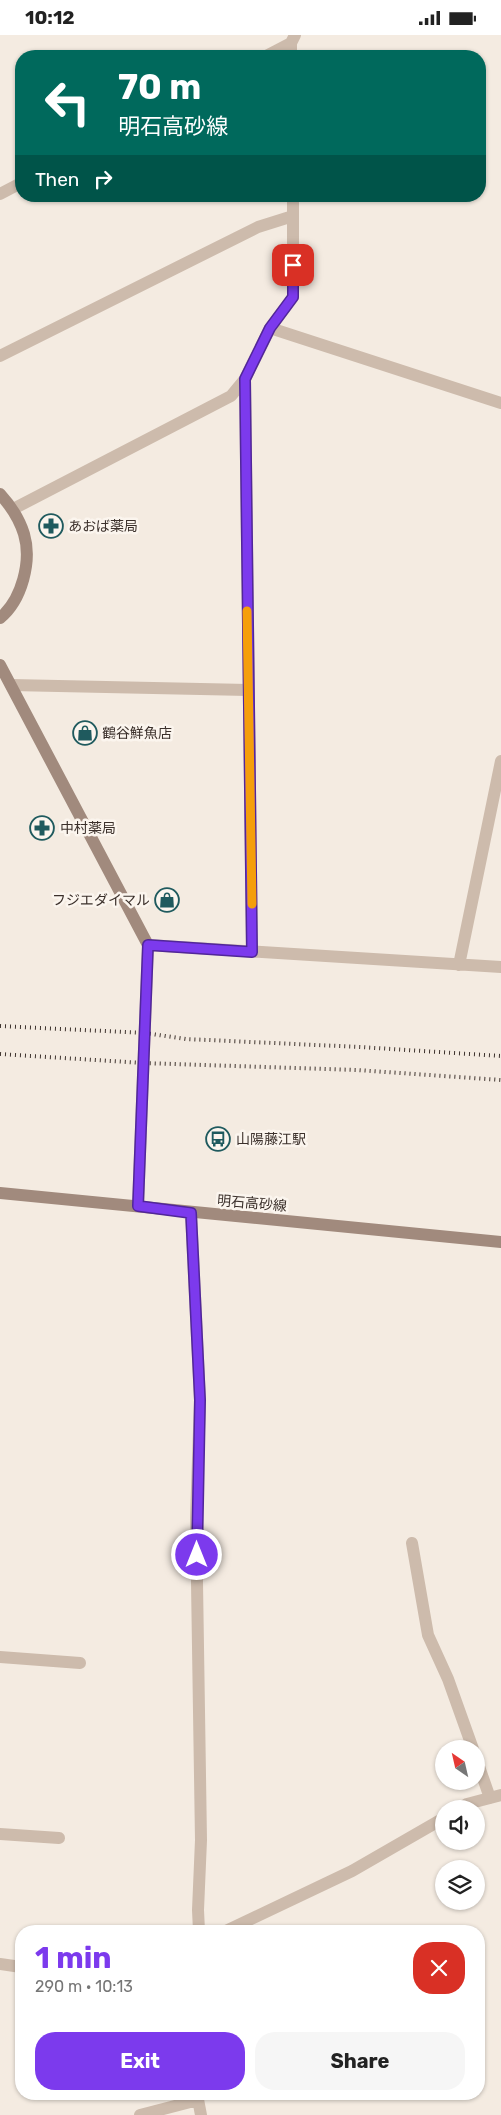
<!DOCTYPE html>
<meta charset="utf-8">
<style>
body{margin:0;font-family:Rubik,"Noto Sans JP",sans-serif;background:#f6f6f6;color:#222;height:100vh;display:flex;flex-direction:column;font-size:19px;white-space:nowrap}
*{box-sizing:border-box;margin:0}
p{font-size:16px;color:#767676}
.icon{flex:none;width:28px;height:28px;fill:none;stroke:currentColor;stroke-width:2;stroke-linecap:round;stroke-linejoin:round}
.map{position:relative;flex:1;overflow:hidden}
.sheet{position:absolute;left:15px;top:1890px;width:470px;height:175px;display:flex;flex-direction:column;background:#fff;border-radius:20px;box-shadow:0 1px 4px #0004}
.sheet>*{flex:none}
.hud{position:absolute;left:15px;top:15px;width:471px;height:152px;border-radius:20px;box-shadow:0 1px 4px #0004;background:#00695c;color:#fff;overflow:hidden}
.needle{width:32px;rotate:326deg}
.buttons{position:absolute;left:435px;top:1705px;display:grid;gap:10px}
.buttons a{display:grid;place-items:center;width:50px;height:50px;border-radius:50%;background:#fff;box-shadow:0 1px 4px #0004;font-size:25px}
.pin{position:absolute;display:grid;place-items:center;width:42px;height:42px;color:#fff;margin:-21px;border-radius:10px;box-shadow:0 2px 8px #0006}
.me{position:absolute;width:55px;margin:-28px;rotate:0deg;stroke-linejoin:round;filter:drop-shadow(0 0 4px #0008)}
.turn{display:flex;align-items:center;gap:18px;height:105px;padding:0 20px;font-size:22px}
.turn .icon{width:65px;height:65px;stroke-width:2.5}
.turn b{display:block;font-size:35px;line-height:42px}
.then{display:flex;align-items:center;height:48px;padding:0 20px;background:#0003;gap:10px;font-size:19px}
.round{display:grid;place-items:center;flex:none;width:52px;height:52px;border-radius:20px;background:#f6f6f6}
.headline{display:flex;align-items:center;justify-content:space-between;height:85px;padding:0 20px}
h1{font-size:30px;font-weight:700;line-height:38px;color:#7c3aed}
.cta{display:flex;gap:10px;margin-top:auto;padding:10px 20px}
.cta a{flex:1;height:58px;border-radius:20px;background:#7c3aed;color:#fff;font-size:20px;font-weight:700;line-height:58px;text-align:center}
.cta a+a{background:#f6f6f6;color:#222}
.status{display:flex;justify-content:space-between;align-items:center;height:35px;padding:0 25px;background:#fff;direction:ltr}
.status svg{height:14px;fill:currentColor}
.map>svg:first-child{display:block}
.lines{fill:none;stroke-linecap:round;stroke-linejoin:round}
.street{stroke:#cdbbac;stroke-width:12}
.secondary{stroke:#a18a7d;stroke-width:12}
.rail{stroke:#3b302b;stroke-width:4;stroke-dasharray:1 4;stroke-linecap:butt}
.route-casing{stroke:#51269a;stroke-width:12}
.route{stroke:#7c3aed;stroke-width:9}
.slow{stroke:#f59e0b;stroke-width:9}
.labels{text-anchor:middle;stroke-width:5;stroke-linejoin:round;paint-order:stroke}
.poi-label{font-size:14px;fill:#3b302b;stroke:#fbf5ee;text-anchor:start}
.street-label{font-size:14px;fill:#3b302b;stroke:#fbf5ee}
</style>
<div class="status"><b>10:12</b><svg viewBox="0 0 49 12"><path d="M0 12V9h3v3zM5 12V6h3v6zM10 12V3h3v9zM15 12V0h3v12zM26 1h20v11H26zM47 4h2v5h-2z"/></svg></div>
<div class="map">
<svg width="501" height="2080" viewBox="0 0 501 2080">
<rect width="100%" height="100%" fill="#f4ebe1"/>
<g class="lines">
<path class="street" d="M266,21L291,8
M291,21V8L295,0
M0,159L21,148
M270,293L501,368
M0,321L258,192L293,181
M245,344L252,917
M13,474L231,361L245,344L270,293L293,262V161
M11,650L248,655
M459,930L501,726
M138,1171L148,910L501,932
M191,1178L200,1365L196,1483L201,1805L198,1875L199,1896
M412,1508L428,1600L448,1644L473,1714
M0,1622L80,1628
M476,1723L490,1763
M460,1774L467,1769L501,1760
M0,1799L59,1803
M226,1896L352,1836L444,1783
M0,1929L21,1932
M197,2059L201,2080
M140,2080L198,2065"/>
<path class="secondary" d="M0,459C11,471 19,483 24,499C32,526 22,565 0,583
M0,630L148,910
M0,1158L501,1207"/>
<path class="rail" d="M0,991L145,998L186,1004L360,1012L501,1021
M0,1019L143,1028L357,1035L501,1045"/>
</g>
<g class="lines">
<g class="route-casing">
<path id="route" d="M197,1520L200,1365L191,1178L138,1171L148,910L252,917L245,344L270,293L293,262V230"/>
</g>
<use href="#route" class="route"/>
<path class="slow" d="M247,576L252,869"/>
</g>
<defs>
<g id="pharmacy-ring" transform="scale(1.25)"><circle r="9.5" fill="#fbf5ee" stroke="#1f5a5e" stroke-width="1.5"/><path d="M-2-6h4v4h4v4h-4v4h-4v-4h-4v-4h4Z" fill="#1f5a5e"/></g>
<g id="shop-ring" transform="scale(1.25)"><circle r="9.5" fill="#fbf5ee" stroke="#1f5a5e" stroke-width="1.5"/><path d="M-5-2.5h2.3a2.7 3.5 0 0 1 5.4 0H5L5.5 6h-11ZM-1.5-2.5h3a1.5 2.3 0 0 0-3 0Z" fill="#1f5a5e"/></g>
<g id="bus-ring" transform="scale(1.25)"><circle r="9.5" fill="#fbf5ee" stroke="#1f5a5e" stroke-width="1.5"/><path d="M-5-6H5V4H4V6H2V4H-2V6H-4V4H-5ZM-3.5-4V0h7V-4ZM-3.5 1.2v1.5H-2V1.2ZM2 1.2v1.5H3.5V1.2Z" fill="#1f5a5e"/></g>
</defs>
<g fill-rule="evenodd">
<use href="#pharmacy-ring" x="51" y="491"/>
<use href="#shop-ring" x="85" y="698"/>
<use href="#pharmacy-ring" x="42" y="793"/>
<use href="#shop-ring" x="167" y="865"/>
<use href="#bus-ring" x="218" y="1104"/>
</g>
<g class="labels">
<g class="poi-label">
<text x="68" y="496">あおば薬局</text>
<text x="102" y="703">鶴谷鮮魚店</text>
<text x="60" y="798">中村薬局</text>
<text x="150" y="870" text-anchor="end">フジエダイマル</text>
<text x="236" y="1109">山陽藤江駅</text>
</g>
<g class="street-label">
<text transform="translate(252 1168) rotate(5)" y="5">明石高砂線</text>
</g>
</g>
</svg>
<div class="buttons">
<a><svg class="needle" viewBox="-14 -14 28 28"><path d="M0-13l5 13h-10z" fill="#e53935"/><path d="M0 13l5-13h-10z" fill="#767676"/></svg></a>
<a><svg class="icon" aria-label="sound" viewBox="0 0 24 24"><path d="M4 9h4l5-4v14l-5-4H4zM17 9q2 3 0 6"/></svg></a>
<a><svg class="icon" aria-label="layers" viewBox="0 0 24 24"><path d="M12 4l9 5-9 5-9-5zM3 14l9 5 9-5"/></svg></a>
</div>
<div class="pin" style="left:293px;top:230px;background:#d93025"><svg class="icon" aria-label="arrive" viewBox="0 0 24 24"><path d="M6 21V4h12l-3 4 3 4H6"/></svg></div>
<svg class="me" style="left:197px;top:1520px" viewBox="-20 -20 40 40"><circle r="17" fill="#7c3aed" stroke="#fff" stroke-width="3"/><path d="M0-11L8 9 0 5-8 9z" fill="#fff"/></svg>
<div class="hud">
<div class="turn"><svg class="icon" aria-label="left" viewBox="0 0 24 24"><path d="M17 20v-9H6M10 6l-5 5 5 5"/></svg><div><b>70 m</b>明石高砂線</div></div>
<div class="then">Then<svg class="icon" aria-label="right" viewBox="0 0 24 24"><path d="M7 20v-9h11M14 6l5 5-5 5"/></svg></div>
</div>
<section class="sheet">
<div class="headline"><div><h1>1 min</h1><p>290 m · 10:13</p></div><a class="round" style="background:#d93025;color:#fff"><svg class="icon" aria-label="close" viewBox="0 0 24 24"><path d="M6 6l12 12M18 6L6 18"/></svg></a></div>
<div class="cta"><a>Exit</a><a>Share</a></div>
</section>
</div>
